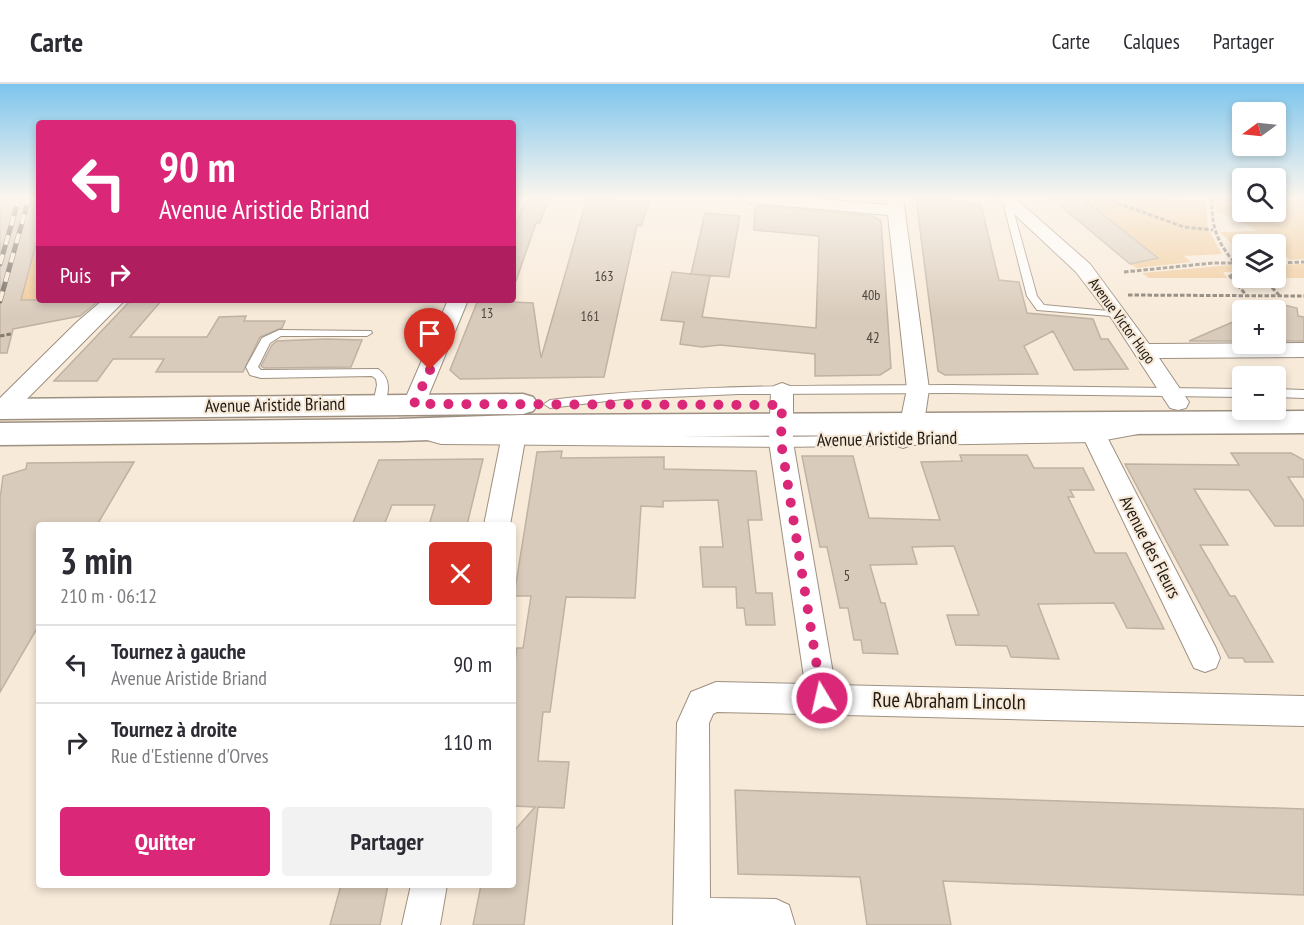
<!DOCTYPE html>
<html lang="fr">
<meta charset="utf-8">
<style>
body{margin:0;font-family:"PT Sans Narrow",sans-serif;background:#f2f2f3;color:#2b2b33;height:100vh;display:flex;flex-direction:column;font-size:22px;white-space:nowrap}
*{box-sizing:border-box;margin:0}
p{font-size:20px;color:#7c7c81}
.icon{flex:none;width:33px;height:33px;fill:none;stroke:currentColor;stroke-width:2;stroke-linecap:round;stroke-linejoin:round}
.map{position:relative;flex:1;overflow:hidden}
.drawer{position:absolute;left:36px;top:438px;width:480px;height:366px;display:flex;flex-direction:column;background:#fff;border-radius:6px;box-shadow:0 3px 9px #0003}
.drawer>*{flex:none}
.hud{position:absolute;left:36px;top:36px;width:480px;height:183px;border-radius:6px;box-shadow:0 3px 9px #0003;background:#db2777;color:#fff;overflow:hidden}
.needle{width:39px;rotate:255deg}
.controls{position:absolute;left:1232px;top:18px;display:grid;gap:12px}
.controls a{display:grid;place-items:center;width:54px;height:54px;border-radius:6px;background:#fff;box-shadow:0 3px 9px #0003;font-size:30px}
.pin{position:absolute;display:grid;place-items:center;width:51px;height:51px;color:#fff;margin:-62px -26px;border-radius:50% 50% 50% 0;rotate:-45deg;box-shadow:0 0 6px #0007}
.pin .icon{rotate:45deg}
.me{position:absolute;width:66px;margin:-33px;rotate:351deg;stroke-linejoin:round;filter:drop-shadow(0 0 4px #0008)}
.turn{display:flex;align-items:center;gap:21px;height:126px;padding:0 24px;font-size:27px}
.turn .icon{width:78px;height:78px;stroke-width:2.5}
.turn b{display:block;font-size:42px;line-height:51px}
.then{display:flex;align-items:center;height:57px;padding:0 24px;background:#0003;gap:12px;font-size:22px}
.round{display:grid;place-items:center;flex:none;width:63px;height:63px;border-radius:6px;background:#f2f2f3}
.summary{display:flex;align-items:center;justify-content:space-between;height:102px;padding:0 24px}
h1{font-size:36px;font-weight:700;line-height:45px}
.button{display:flex;gap:12px;margin-top:auto;padding:12px 24px}
.button a{flex:1;height:69px;border-radius:6px;background:#db2777;color:#fff;font-size:24px;font-weight:700;line-height:69px;text-align:center}
.button a+a{background:#f2f2f3;color:#2b2b33}
ul{padding:0;list-style:none}
li{display:flex;align-items:center;gap:18px;height:78px;padding:0 24px;border-top:2px solid #e1e1e2}
li div{flex:1}
li b{display:block;font-size:22px}
li em{font-style:normal}
header{display:flex;align-items:center;gap:36px;box-sizing:border-box;height:84px;padding:0 30px;background:#fff;border-bottom:2px solid #e1e1e2}
header strong{font-size:28px}
nav{display:flex;gap:33px;margin-inline-start:auto;font-size:21px}
.map>svg:first-child{display:block}
.green{fill:#f0ca9a}
.building{fill:#d9cbbb;stroke:#bfb2a2;stroke-width:1.5}
.lines{fill:none;stroke-linecap:round;stroke-linejoin:round}
.service-casing{stroke:#9e9182;stroke-width:2}
.minor-casing{stroke:#9e9182;stroke-width:2}
.primary-casing{stroke:#9e9182;stroke-width:3}
.path{stroke:#867d71;stroke-width:3;stroke-dasharray:4.5 2;stroke-linecap:butt}
.service{fill:#fff;fill-rule:evenodd}
.minor{fill:#fff;fill-rule:evenodd}
.primary{fill:#fff;fill-rule:evenodd}
.rail-casing{stroke:#71685e;stroke-width:5}
.rail{stroke:#f8ead9;stroke-width:4;stroke-dasharray:10;stroke-linecap:butt}
.route{stroke:#db2777;stroke-width:10;stroke-dasharray:0 18}
.labels{text-anchor:middle;stroke-width:4.5;stroke-linejoin:round;paint-order:stroke}
.far-number-label{font-size:14px;fill:#4e473e}
.far-street-label{font-size:15px;fill:#201b15;stroke:#f8ead9}
.number-label{font-size:15px;fill:#4e473e}
.street-label{font-size:18px;fill:#201b15;stroke:#f8ead9}
.near-street-label{font-size:21px;fill:#201b15;stroke:#f8ead9}
</style>
<header>
<strong>Carte</strong>
<nav><a>Carte</a><a>Calques</a><a>Partager</a></nav>
</header>
<div class="map">
<svg width="1304" height="841" viewBox="0 0 1304 841">
<rect width="100%" height="100%" fill="#f8ead9"/>
<path class="green" d="M1106,114L1206,116L1208,145L1222,170L1184,172L1191,178L1137,184L1130,180L1157,174L1088,119L1107,116Z
M1304,114V175L1290,176C1263,151 1254,140 1216,128L1217,119L1242,120V128H1275V119Z
M1256,147L1268,159L1232,160L1220,148Z
M39,148V216L34,241L20,244L22,226L20,218Z
M1304,180V194H1268H1275V181Z
M1231,181L1238,188H1223L1227,194H1149L1142,189Z"/>
<path class="building" d="M0,114H39V148L21,216H100L80,232L13,245L7,269H0Z
M528,114H549L540,139H536L516,197L513,196V145Z
M587,114L649,119L641,142L637,141L604,293L460,295L450,286L478,216L533,219L541,274Z
M916,114H936L981,121L999,196L1019,198L1027,229L1093,235L1101,255H1108L1128,285L1074,286L1053,247L1024,262L1038,290L945,291L938,287Z
M1051,114H1082L1158,174L1130,180Z
M755,122L873,132L881,137L891,284L880,291L815,292V270L720,261L702,263L680,260L684,238L661,236L672,188L710,192L702,233L816,244L819,152L754,146Z
M705,129L740,132L729,193L691,190Z
M131,216H162L130,253H207L219,233L246,232L244,237H285L282,244L260,253L243,288H156L164,275H113L97,297H54Z
M1276,219L1297,224L1298,232L1304,233V257H1275V226H1258Z
M1242,234V257H1189Z
M325,255L362,256L351,283L264,284L261,282L272,261L277,257Z
M562,367L561,374L664,373V385L756,387L762,436H748L756,509H772L775,541H746L744,524H737L736,503H703L700,463H723L718,416L663,417V423L641,422L635,514L566,513L550,628H543L538,677L569,678L564,724L538,723L524,841H473L481,801H513V748L535,723L513,722V589L517,564H523L531,512H514L537,368Z
M1231,369H1291L1304,376V393H1288L1304,417V442H1275L1249,406L1194,405L1228,461H1200L1230,512H1235L1273,578H1245L1243,574H1229L1125,380L1239,381Z
M960,371H1027L1034,384H1083L1094,406H1070L1074,413H1068L1095,469H1126L1164,545L1127,544L1114,519L1038,520L1059,575L1011,573L1007,562L956,561L947,531H979L954,462L912,463L917,480L870,481L881,519H885L898,570L863,569L861,556H854L848,524H840L827,463H820L802,372H853L869,434L940,436L921,378L962,377Z
M483,375L467,441H429L435,421H392L384,441H352L379,376Z
M134,378L97,441H39V541L0,608V415L3,392L26,385L27,379Z
M735,706L1304,725V811L943,797L951,841H867L860,793L738,790Z
M341,801H388L380,841H330Z"/>
<g class="lines">
<g class="service-casing">
<path id="service" d="M1002,114L1010,115L1037,212L1044,221L1119,228L1123,229V233L1037,226L1027,212Z
M279,246L371,247L372,249L367,252H281L270,259L258,283L261,286L378,285C392,295 389,309 383,323H375L373,320L377,301L376,295L372,292L261,294L250,291L246,283L262,254Z
M951,301L1242,305V313L951,309L739,310L623,315L550,324L544,320L550,316C683,300 817,302 951,301Z
M1275,305L1304,306V314L1275,313Z
M1134,343L1140,347L1138,350L1095,358L781,363L441,360L427,356L425,353L431,348L441,350L781,353L1095,348Z"/>
</g>
<g class="minor-casing">
<path id="minor" d="M741,114H811L887,121V114H903L929,305L924,339L911,361L903,364L895,361L891,355L900,339L907,305L888,131L749,119Z
M997,114H1015L1090,180L1149,260L1304,259V273L1159,274L1189,318L1186,324L1178,326L1170,324L1112,235L1076,188Z
M103,216H125L12,330L0,331V314L77,238Z
M448,216H468L425,320L422,326L414,328L406,326L403,320Z
M782,299L790,302L793,307V358L835,601L1304,612V642L717,628L713,630L709,639L710,814L776,815L789,821L795,841H673L677,639L691,608L716,598L805,600L769,358L771,307L774,302Z
M1095,344L1103,347L1107,353L1216,564L1220,574L1216,584L1205,588L1194,584L1083,353L1087,347Z
M513,347L521,350L525,356L510,441H484L501,356L505,350Z
M411,801H447L440,841H402Z"/>
</g>
<g class="primary-casing">
<path id="primary" d="M523,310L533,313L538,320L533,327L523,330L0,335V315Z
M1304,327V349L521,353L399,357L0,361V339L399,335L521,331Z"/>
</g>
<path class="path" d="M1208,114L1242,118
M1212,114C1211,149 1220,162 1242,188
M1275,116L1289,114
M1086,118L1107,115L1184,143L1213,146
M1275,179L1304,178
M1124,188L1213,179H1242
M1242,191H1229L1247,212
M1263,194L1280,212
M1128,211L1304,212
M0,252L11,250"/>
<use href="#service" class="service"/>
<use href="#minor" class="minor"/>
<use href="#primary" class="primary"/>
<g class="rail-casing">
<path id="rail" d="M0,180L19,114
M0,217L29,114"/>
</g>
<use href="#rail" class="rail"/>
</g>
<linearGradient id="sky" x2="0" y2="1"><stop stop-color="#7dc5ed"/><stop offset="0.49" stop-color="#fcf6ee"/><stop offset="1" stop-color="#fcf6ee" stop-opacity="0"/></linearGradient>
<rect width="1304" height="232" fill="url(#sky)"/>
<g class="lines">
<path class="route" d="M430,286L414,320L782,321L781,358L822,614"/>
</g>
<g class="labels">
<g class="far-number-label">
<text x="604" y="197">163</text>
<text x="871" y="216">40b</text>
<text x="487" y="234">13</text>
<text x="590" y="237">161</text>
</g>
<g class="far-street-label">
<text transform="translate(1122 237) rotate(54)" y="5">Avenue Victor Hugo</text>
</g>
<g class="number-label">
<text x="873" y="259">42</text>
<text x="847" y="497">5</text>
</g>
<g class="street-label">
<text transform="translate(275 321) rotate(-1)" y="6">Avenue Aristide Briand</text>
<text transform="translate(887 355) rotate(-1)" y="6">Avenue Aristide Briand</text>
<text transform="translate(1150 463) rotate(63)" y="6">Avenue des Fleurs</text>
</g>
<g class="near-street-label">
<text transform="translate(949 617) rotate(1)" y="7">Rue Abraham Lincoln</text>
</g>
</g>
</svg>
<div class="controls">
<a><svg class="needle" viewBox="-14 -14 28 28"><path d="M0-13l5 13h-10z" fill="#e53935"/><path d="M0 13l5-13h-10z" fill="#7c7c81"/></svg></a>
<a><svg class="icon" aria-label="search" viewBox="0 0 24 24"><circle cx="10" cy="10" r="6"/><path d="M15 15l6 6"/></svg></a>
<a><svg class="icon" aria-label="layers" viewBox="0 0 24 24"><path d="M12 4l9 5-9 5-9-5zM3 14l9 5 9-5"/></svg></a>
<a>+</a>
<a>−</a>
</div>
<div class="pin" style="left:430px;top:286px;background:#d93025"><svg class="icon" aria-label="arrive" viewBox="0 0 24 24"><path d="M6 21V4h12l-3 4 3 4H6"/></svg></div>
<svg class="me" style="left:822px;top:614px" viewBox="-20 -20 40 40"><circle r="17" fill="#db2777" stroke="#fff" stroke-width="3"/><path d="M0-11L8 9 0 5-8 9z" fill="#fff"/></svg>
<div class="hud">
<div class="turn"><svg class="icon" aria-label="left" viewBox="0 0 24 24"><path d="M17 20v-9H6M10 6l-5 5 5 5"/></svg><div><b>90 m</b>Avenue Aristide Briand</div></div>
<div class="then">Puis<svg class="icon" aria-label="right" viewBox="0 0 24 24"><path d="M7 20v-9h11M14 6l5 5-5 5"/></svg></div>
</div>
<section class="drawer">
<div class="summary"><div><h1>3 min</h1><p>210 m · 06:12</p></div><a class="round" style="background:#d93025;color:#fff"><svg class="icon" aria-label="close" viewBox="0 0 24 24"><path d="M6 6l12 12M18 6L6 18"/></svg></a></div>
<ul>
<li><svg class="icon" aria-label="left" viewBox="0 0 24 24"><path d="M17 20v-9H6M10 6l-5 5 5 5"/></svg><div><b>Tournez à gauche</b><p>Avenue Aristide Briand</p></div><em>90 m</em></li>
<li><svg class="icon" aria-label="right" viewBox="0 0 24 24"><path d="M7 20v-9h11M14 6l5 5-5 5"/></svg><div><b>Tournez à droite</b><p>Rue d'Estienne d'Orves</p></div><em>110 m</em></li>
</ul>
<div class="button"><a>Quitter</a><a>Partager</a></div>
</section>
</div>
